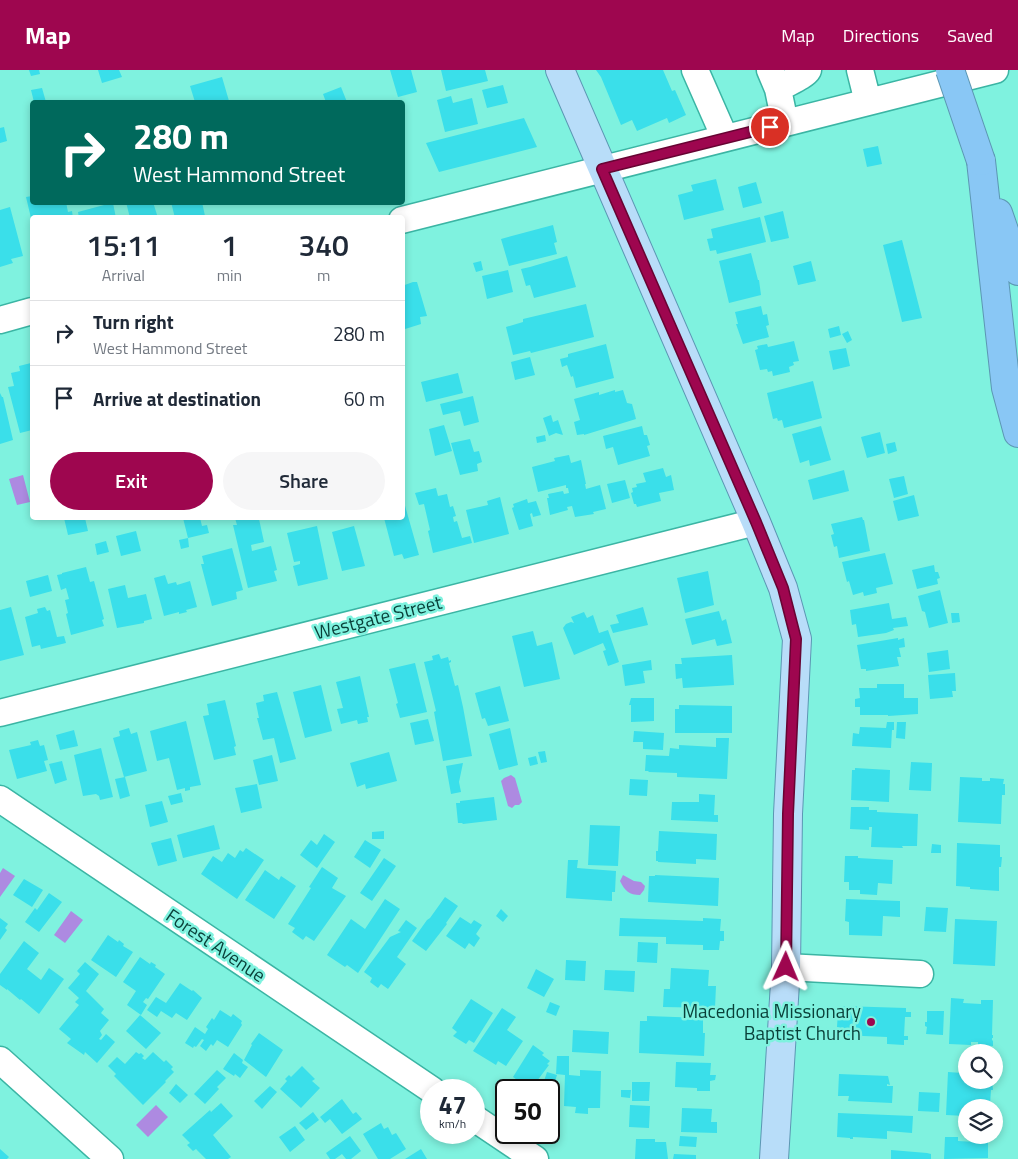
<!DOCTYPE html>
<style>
body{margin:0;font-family:"Titillium Web",sans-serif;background:#f6f6f7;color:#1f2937;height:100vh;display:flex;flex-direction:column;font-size:19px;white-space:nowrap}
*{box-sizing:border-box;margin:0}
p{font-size:16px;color:#747a83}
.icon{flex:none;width:28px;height:28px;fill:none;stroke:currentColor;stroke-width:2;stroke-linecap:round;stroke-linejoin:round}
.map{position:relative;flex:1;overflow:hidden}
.side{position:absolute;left:30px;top:145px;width:375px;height:305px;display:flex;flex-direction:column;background:#fff;border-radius:5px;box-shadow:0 2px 8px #0003}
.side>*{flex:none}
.guide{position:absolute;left:30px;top:30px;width:375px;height:105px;border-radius:5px;box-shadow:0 2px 8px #0003;background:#00695c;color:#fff;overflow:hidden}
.buttons{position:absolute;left:958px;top:974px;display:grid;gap:10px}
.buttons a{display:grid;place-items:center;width:45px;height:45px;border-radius:50%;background:#fff;box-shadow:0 2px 8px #0003;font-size:25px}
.speed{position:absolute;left:420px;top:1009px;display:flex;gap:10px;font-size:25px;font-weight:700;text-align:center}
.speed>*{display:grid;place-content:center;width:65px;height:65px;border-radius:50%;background:#fff;box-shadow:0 2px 8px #0003;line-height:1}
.speed small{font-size:12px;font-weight:400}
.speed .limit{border:2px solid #111;border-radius:8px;background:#fff;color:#111}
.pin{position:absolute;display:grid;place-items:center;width:42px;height:42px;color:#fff;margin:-21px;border:2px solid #fff;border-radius:50%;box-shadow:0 1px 5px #0007}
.me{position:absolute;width:55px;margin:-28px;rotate:1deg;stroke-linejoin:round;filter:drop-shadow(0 0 4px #0008)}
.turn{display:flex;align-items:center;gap:18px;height:105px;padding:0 20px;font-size:22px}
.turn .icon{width:65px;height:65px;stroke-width:2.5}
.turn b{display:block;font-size:35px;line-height:42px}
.eta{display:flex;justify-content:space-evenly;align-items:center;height:85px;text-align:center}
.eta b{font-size:30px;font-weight:600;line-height:35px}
.button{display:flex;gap:10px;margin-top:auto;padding:10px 20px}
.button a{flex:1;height:58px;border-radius:30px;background:#9e064f;color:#fff;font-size:20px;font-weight:600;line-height:58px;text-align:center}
.button a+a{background:#f6f6f7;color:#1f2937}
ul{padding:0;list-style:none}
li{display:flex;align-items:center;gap:15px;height:65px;padding:0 20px;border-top:1px solid #e0e1e3}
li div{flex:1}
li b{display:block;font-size:19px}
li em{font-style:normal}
header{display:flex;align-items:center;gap:30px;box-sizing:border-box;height:70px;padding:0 25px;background:#9e064f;color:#fff}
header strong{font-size:24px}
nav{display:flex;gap:28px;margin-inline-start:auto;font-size:18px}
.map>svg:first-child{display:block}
.water{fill:#ad8ae1}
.building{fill:#3adfea}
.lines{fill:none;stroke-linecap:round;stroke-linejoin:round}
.minor-casing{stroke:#3bb5a4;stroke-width:29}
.major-casing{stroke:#5c97b3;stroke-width:30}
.highway-casing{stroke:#5c97b3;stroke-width:30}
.minor{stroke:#fff;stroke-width:26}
.major{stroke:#b8ddf9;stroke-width:28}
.highway{stroke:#89c7f5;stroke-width:28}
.highway-bridge-casing{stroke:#5c97b3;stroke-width:30;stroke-linecap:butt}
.highway-bridge{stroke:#89c7f5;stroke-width:28}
.route-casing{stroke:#670433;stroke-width:12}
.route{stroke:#9e064f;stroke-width:9}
.poi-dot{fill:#9e064f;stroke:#7ff2df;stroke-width:2}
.labels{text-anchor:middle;stroke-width:5;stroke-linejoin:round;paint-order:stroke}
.street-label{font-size:19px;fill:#093f38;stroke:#7ff2df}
.poi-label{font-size:19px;fill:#093f38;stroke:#7ff2df;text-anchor:end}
</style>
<header>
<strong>Map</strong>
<nav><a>Map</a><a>Directions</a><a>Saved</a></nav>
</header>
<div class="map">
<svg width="1018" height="1089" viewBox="0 0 1018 1089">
<rect width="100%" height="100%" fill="#7ff2df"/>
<path class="water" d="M23,405L30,432L17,435L9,409Z
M511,705L515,708L522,732L519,735H515L512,738L508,736L501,711L504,708Z
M3,798L15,806L0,827V803Z
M623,805L634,811L641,812L645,816L644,820L640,825C629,825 625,821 620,811Z
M71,841L83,850L65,873L54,865Z
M156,1035L168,1047L148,1067L136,1055Z"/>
<path class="building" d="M29,0H39L40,4L31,6Z
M98,0H119L122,7L102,13Z
M390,0H411L417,22L398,27Z
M441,0H485L488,11L446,21Z
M596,0H663L672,21L675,20L686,45L669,53L667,48L637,61L632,50L621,55L601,7Z
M222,7L229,31L195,32L190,16Z
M503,15L508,33L487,38L482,20Z
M341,17L347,32H326L323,24Z
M42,18L46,32H34L31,20Z
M451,26L453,33L472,28L478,54L445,62L437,30Z
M524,48L537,77L439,102L426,73Z
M4,57L7,71L0,73V58Z
M878,76L882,94L867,97L863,79Z
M716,109L724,140L684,150L678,125L693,121L691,115Z
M756,112L762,133L743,138L738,117Z
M32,126V132H66L68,142L72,141L73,148H31L26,127Z
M107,132L108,134L113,133L116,148H79L78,142L104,135L103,133Z
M126,132H138V135L153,132L158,148H130Z
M171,132H202L205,146L187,148V145L175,148Z
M10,137L23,186L11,189L13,193L0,197V140Z
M783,141L789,168L771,172L764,146Z
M760,147L766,172L717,184L716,180L710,181L707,169L713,168L711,159Z
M553,155L557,172L554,173L557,184L509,196L501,169Z
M902,170L922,248L902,252L883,175Z
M751,183L758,210H759L761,225L729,233L719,191Z
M567,186L576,217L534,228L530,215L526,216L521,199L530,197Z
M481,191L483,200L476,202L473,193Z
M811,191L816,211L798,215L793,196Z
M508,200L513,222L487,229L482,206Z
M413,212H417L427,246L420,247L421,254L402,260V216Z
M586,234L594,267L531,283L530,281L513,285L506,257L523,252V249Z
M761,236L763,245L767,244L769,255L766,256L769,267L743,274L736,254H738L735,242Z
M839,256L841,265L830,268L828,259Z
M848,261L852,270L847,273L842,264Z
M794,271L799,291L793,292L794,295L789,297L790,302L773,306L772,301L768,302L767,299L760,300L755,280L758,279L757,276L767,274L768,277Z
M606,274L614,308L576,318L573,306L571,307L567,295L562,297L560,289L568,287V284Z
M846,278L850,296L833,300L829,281Z
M530,287L535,305L515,310L511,292Z
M31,293L32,299V360L20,363L8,317L14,316L11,303L20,301L19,296Z
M458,303L463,323L426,332L421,312Z
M813,311L822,348L784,358L782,350L778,351L777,348L773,349L767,323Z
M615,320V322L623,320L627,333L632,334L636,349L584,365V364L577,365L574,352L580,350L574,329L599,322V325Z
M0,323L2,327H3L13,370L0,374Z
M473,326L479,352L464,356L460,341L443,345L440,334Z
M551,345L553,352L558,350L563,365L556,363L549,366L543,348Z
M444,355L452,381L435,386L429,359Z
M642,356L644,365H647L650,375L647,376L650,386L618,395L613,377L606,379L603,366Z
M821,356L831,390L810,396L809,390L800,393L792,364Z
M880,362L885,383L867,388L861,367Z
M545,365L546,371L537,373L536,367Z
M470,369L474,382L479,381L482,392L477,394L478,401L460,405L451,373Z
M895,372L897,381L888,384L886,374Z
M569,385L571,393L581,390L586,414H585L586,419L600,415L606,439L593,442L594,444L575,447L572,436L567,437L568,440L550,445L547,428H549L548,424L563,421L564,424L569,423L568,418H566V415L538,422L532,397L555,391L554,388Z
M663,398L666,407L671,405L674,420L659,423L661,431L637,437L636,434H634L631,423L633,422L632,418L637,417L636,414L646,412L643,403Z
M844,400L849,421L813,430L808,410Z
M904,406L908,424L894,428L889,409Z
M625,410L630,428L612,433L607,414Z
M436,418L438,426L447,424L450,437L453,436L456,446L453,447L454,452L457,451L462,468L470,466L472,473L433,483L428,461L430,460L424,434L419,435L415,423Z
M402,425L419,485L404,489L402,484L394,486L384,448H402Z
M914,425L919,446L898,451L893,431Z
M500,427L509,464L474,473L466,440L488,435L487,431Z
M527,429L528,433L536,431L541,445L533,447L532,443L530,444L533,456L519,460L512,438L514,437L513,434Z
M862,447L863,450H864L870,481L839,488L837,476L834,477L831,465L834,464L831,454Z
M64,448H85L88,461L68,465Z
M183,448H200L202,456L207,455L209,463L188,468Z
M235,448H254L255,450L259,449L264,472L251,475L252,481L271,476L277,500L274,501L277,511L248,518L233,455H237Z
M317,456L328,509L298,516L293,496L300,494V491L294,492L287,463Z
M354,456L365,496L342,501L332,462Z
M136,461L141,481L121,486L116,466Z
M188,468L189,477L181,479L179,470Z
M106,471L109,482L97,485L95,474Z
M232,478L243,520L236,522L237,529L212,536L201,494H204L202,486Z
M885,483L893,514L876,518L877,523L864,526L863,522L853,525L849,511L847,512L842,492Z
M934,495L935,502H938L940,508L937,509L938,514L917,519L912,500Z
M86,497L90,512L94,511L104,549L102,550L104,556L71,565L66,544L68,543L65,530L69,529L66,518L61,520L57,505L62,504V503Z
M708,501L714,535L685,543L677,508Z
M48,505L52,521L30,527L26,511Z
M165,505L168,514L176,512L177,515L190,511L197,537L186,540L187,542L179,544V542L164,546L154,508Z
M125,515L128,528L146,524L152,549L144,551V553L117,558L108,519Z
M940,520L948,553L929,558L925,542L922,541L918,526Z
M889,533L892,549L906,547L908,556L893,558L894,560L886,563L858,567L856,554L852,555L850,540Z
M11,537L24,585L0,591V540Z
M45,537L47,541L50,540L57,567L64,566L66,573L41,579L40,575L32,577L25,547L38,543L37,539Z
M643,537L648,555L613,563L610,555L619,553L616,545Z
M719,541L722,551L726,549L732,573L717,576L715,569L692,575L685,549Z
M584,542L587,548L593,545L599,563L608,560L619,592L608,596L603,581L606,580L603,573L574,585L563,558L566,554L571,552L574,553L571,547Z
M951,543H959L960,552L952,553Z
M533,561L537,576L552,572L560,609L524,617L512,566Z
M898,568V570L904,568L905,577L899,578L901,587H897L899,596L866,601V599H861L857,575Z
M948,580L950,599L929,602L927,583Z
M439,584L441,589L448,587L449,591L451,590V592L449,593L455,616L458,615L463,637L472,686L443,691L434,642L436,641L424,592L433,590L432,586Z
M732,585L734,615L683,618L682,608L676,609L675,594H682L681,588Z
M651,590L652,600L643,601L645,613L625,616L622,595Z
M415,593L427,642L400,648L396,634L398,633L389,599Z
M955,603L956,621H952L953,627L930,629L928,605Z
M360,606L369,647H367L368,652L358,654L357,650L341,654L337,639L343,638L336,612Z
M877,614H904V628H918V644L888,646V645H860V637H855V629L860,628L859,618H877Z
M321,615L332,661L305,668L293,622Z
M500,616L509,651L488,656L485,648L482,649L475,623Z
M277,622L296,689L280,693L274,668L263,670L257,648H259L256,633L264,631L263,625Z
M631,628H654V651L631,652V635H629Z
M225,630L236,676L234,677L236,685L214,690L203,646L209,645L207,634Z
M679,635L732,636V663H675V639H679Z
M428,649L434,671L415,675L410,653Z
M186,651L201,715L190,717V720L185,721V718L177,720L169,688L157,691L150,661Z
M887,652H894V660H892L891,678L852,676L853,663L859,664L860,657L886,658Z
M897,652H906L905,669L896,668Z
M129,658L131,664L137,662L147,701L124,707L113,668L120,666L119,661Z
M510,658L518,695L499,700L489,664Z
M74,660L78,676L60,680L56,665Z
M634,661L664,663L663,680L643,679V672H633Z
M716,668H729L727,709L677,707V703L648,702L649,701H645L646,685L669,686L670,678L679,679V675L716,677Z
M38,670L40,676L44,675L48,690L44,691L47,701L17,709L9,680L31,675L30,672Z
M101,678L113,727L100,730L99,726L96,724L83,726L74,685Z
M545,681L547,692L541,693L538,682Z
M389,682L397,711L366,719L365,714L357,717L350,693Z
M272,685L278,711L259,715L253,690Z
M536,686L538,694L530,696L528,688Z
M62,691L67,710L55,714L49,694Z
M911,692L932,693L931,721L909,720Z
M463,693L459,712L461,722L451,724L446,696Z
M855,698L890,700L889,732L851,730L852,700H855Z
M125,707L130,726L120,729L115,709Z
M960,707L982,708V711H990V708L1004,709L1003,714H1005V725H1002L1001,754L958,752Z
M630,709L648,710L647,726L629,725Z
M257,714L262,738L241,743L235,718Z
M181,723L183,732L171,735L168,726Z
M699,724L715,725L714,745H718V752L671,750L672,732H699Z
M494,727L497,750L463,754L462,753H458L456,733H460V731Z
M162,731L168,752L150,757L145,735Z
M851,737H869V740H877V742L918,744L917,776H902L903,778L871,777L872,757H869V760L850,759Z
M214,755L220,779L183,788L177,765Z
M590,755L620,756L618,796L588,795Z
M384,761V769H372V762Z
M659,761L717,764L716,790L696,789V794L658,792V791H656V781H658Z
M324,764L335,772L317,798L300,785L311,770L317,775Z
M171,768L177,791L158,796L151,773Z
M365,770L381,780L370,798L354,787Z
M957,773L1000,775V787H1002L1001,797H999V821L970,819V817L956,816Z
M932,774L941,775V783H931Z
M246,778L264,790L237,829L201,804L213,786L222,792L228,783L235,788L240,780L243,782Z
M845,786H858V788L893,790L892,814L878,813L877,825L860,824V820H849V812H844Z
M384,788L396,796L372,831L360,823Z
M568,790H578L577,798L616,801L615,822H612V831L566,828Z
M322,797L338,808L332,818L346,826L314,871L306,866L303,870L292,862L295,858L288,854L311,818L309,817Z
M265,800L279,810L281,806L296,816L274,849L245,830Z
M655,805L719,808L718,836L648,832L649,806H655Z
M24,809L43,820L32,837L13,825Z
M49,823L62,832L39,862L25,852L35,838L37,840Z
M445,827L458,836L446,853L447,854L426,881L412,871L427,850L430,848Z
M385,829L400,839L358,903L347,895L345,897L327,885L351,849L365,859Z
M846,829L900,831V847L883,846L882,866L849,865V852L845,851Z
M926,837L948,838L946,862L924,861Z
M501,839L508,846L503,852L496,846Z
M460,847L471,854L474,850L482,855L476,864L480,868L474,877L469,873L465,879L446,866Z
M0,848L8,854L5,858L7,860L0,870Z
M620,848L703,851V848L721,849L720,861H724V871H720L719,880H703V875L666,874V867L619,866Z
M955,849L997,851L995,896L953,894Z
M406,850L417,858L397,887L406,894L388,919L381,914L378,918L370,912L372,908L364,902L390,867L401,862L398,861Z
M108,865L118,872L119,870L124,874L123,876L133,882L116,907L91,890Z
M24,871L39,883L27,899L41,910L49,898L64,909L39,944L21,929L20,930L7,919V920L0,915V904Z
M638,872L658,873L657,893L637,892Z
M140,887L150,894L151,892L156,895L155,897L165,904L148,929L146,928L143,932L147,935L141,945L127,935L136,921L123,912Z
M566,890L586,891L585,911L565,910Z
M85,892L99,904L86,921L104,939L101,943L109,950L100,961L102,965L99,969L101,970L106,964L115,972L97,993L85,982L84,985L67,973L71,969L59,959L79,935L75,932L79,928L68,918L80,904L77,901Z
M671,898L709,900L708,916H716L715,938L663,937L664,919H670Z
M536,899L554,909L544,927L527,918Z
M605,900L635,901L634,922L604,920Z
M180,913L192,921L193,920L202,928L187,950L176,943L172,948L161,941L157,947L147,940L156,927L166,933Z
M951,928L964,929L963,933L981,934V930H993L992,965H993V968H992V971L993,970V976L978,975V972H971V975L949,974Z
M471,929L493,943L474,973L469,970L466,974L453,966L457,962L452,958Z
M550,932L560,936L556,946L546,942Z
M842,936L906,938V942H911V947H905L904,966H908V970H904V975L887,974V967L840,965L841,958L837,957L838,942L841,943Z
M502,938L516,947L507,960L523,971L506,996L498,991L496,995L473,981Z
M220,940L231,947L233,944L242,951L241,953L242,955L228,977L217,970L213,976L211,974L206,981L200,976L204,970L202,969L196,977L194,976L193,978L185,973L195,957L205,964L208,959L206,957L212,948L214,950Z
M927,941H944L943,965L926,964L927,957L925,956V952H927Z
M140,945L161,963L146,979L126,961Z
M647,946L703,948V963H705L704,986L639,983L640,951H647Z
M573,960L609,962L608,984L572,982Z
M259,963L283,980L266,1007L244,990L252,975L251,974Z
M533,975L544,983L542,985L550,991L547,994L549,995L534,1015L530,1012L527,1017L513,1007Z
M136,982L139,984L141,983L144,986L142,988L145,990L153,982L164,992L166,990L173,997L171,999L174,1002L165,1011L166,1012L143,1035L114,1006L116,1004L108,996L117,987L125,994Z
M234,983L243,990L242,993L248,997L240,1008L235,1004L234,1006L223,999Z
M557,986H569V1005L580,1006V1000L601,1001L600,1038H588V1044L575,1043L576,1037L564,1036L565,1005L556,1004Z
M676,992L711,993L710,1005H716L715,1010L710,1011V1021H697V1018L675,1017Z
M302,996L315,1009L312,1011L320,1018L301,1038L280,1019L287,1011L285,1009L289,1005L291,1007Z
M217,1000L226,1008L217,1017L219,1019L205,1034L194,1024Z
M547,1002L557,1005L552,1021L542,1017Z
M948,1002L962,1003V1005H966V1010H992L993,1020H991L990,1035H989V1038H966V1046L946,1045Z
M839,1004L888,1006L890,1015L887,1014V1016H893L892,1033L848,1031L849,1026H838Z
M632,1012H650L649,1031H632Z
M176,1014L188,1025L180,1033L169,1023Z
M270,1016L277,1022L262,1039L254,1031Z
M621,1020H631L630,1028L621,1027Z
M919,1022L940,1023L939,1042L918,1041Z
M342,1029L353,1044L356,1042L362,1049L342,1064L330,1049L325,1053L320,1047Z
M221,1033L233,1046L213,1065L231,1087L228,1089H206L196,1079L193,1081L187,1075L190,1073L182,1065L210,1040L211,1042Z
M630,1035L650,1036L649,1058L629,1057Z
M682,1038L712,1039L711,1052H717V1063L681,1062Z
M313,1042L319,1050L306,1060L299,1053Z
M838,1043L913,1046L912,1063L887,1061V1069L853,1067V1069H850V1068L837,1067Z
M381,1053L384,1059L388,1057L392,1065L396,1063L406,1079L390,1089H378L363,1064Z
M295,1056L305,1070L290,1082L279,1067Z
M350,1066L361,1081L351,1089H346L342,1084L335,1089H330L326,1083Z
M680,1066L697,1067L696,1077L679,1076Z
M945,1067H958V1071L975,1072V1067L988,1068V1088L944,1089Z
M636,1069H655V1072H666L668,1089H635Z
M0,1079L9,1087L7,1089H0Z
M421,1079L427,1089H405Z
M891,1080L927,1083L931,1084V1089H891Z
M674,1084L696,1085V1089H673Z"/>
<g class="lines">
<g class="minor-casing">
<path id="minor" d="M695,0L725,68
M770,0L778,19L785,53
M860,0L868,32
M778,19C785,14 805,6 808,0
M402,150L995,0
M0,250L32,241
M0,643L756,452
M0,729L432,1020
M786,897L920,904
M0,990L110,1089
M474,1048L535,1089"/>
</g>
<g class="major-casing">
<path id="major" d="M560,0L756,452L783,518L797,569L788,744L786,897L774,1089"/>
</g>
<g class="highway-casing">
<path id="highway" d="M981,91L1006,318L1018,363
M998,143L1018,201"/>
</g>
<use href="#minor" class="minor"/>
<use href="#major" class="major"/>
<use href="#highway" class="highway"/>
<g class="highway-bridge-casing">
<path id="highway-bridge" d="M950,0L981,91"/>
</g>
<use href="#highway-bridge" class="highway-bridge"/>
</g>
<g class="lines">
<g class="route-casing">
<path id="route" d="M770,57L602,99L756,452L783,518L796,569L788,744L786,897"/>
</g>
<use href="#route" class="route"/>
</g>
<circle class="poi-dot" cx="871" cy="952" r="5"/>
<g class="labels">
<g class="street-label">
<text transform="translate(378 547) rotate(-14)" y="7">Westgate Street</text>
<text transform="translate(216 875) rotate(34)" y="7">Forest Avenue</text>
</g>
<g class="poi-label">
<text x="861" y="948">Macedonia Missionary<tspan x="861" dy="22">Baptist Church</tspan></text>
</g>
</g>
</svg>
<div class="buttons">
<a><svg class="icon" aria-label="search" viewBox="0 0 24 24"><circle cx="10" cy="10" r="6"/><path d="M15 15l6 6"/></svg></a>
<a><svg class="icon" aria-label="layers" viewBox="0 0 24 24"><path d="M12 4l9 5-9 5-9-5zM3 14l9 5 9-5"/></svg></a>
</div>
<div class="speed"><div>47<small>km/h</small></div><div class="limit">50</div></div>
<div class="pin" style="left:770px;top:57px;background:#d93025"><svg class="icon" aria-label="arrive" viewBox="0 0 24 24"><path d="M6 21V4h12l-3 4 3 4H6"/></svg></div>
<svg class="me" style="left:786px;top:897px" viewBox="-20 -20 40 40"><path d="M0-17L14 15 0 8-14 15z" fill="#9e064f" stroke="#fff" stroke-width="4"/></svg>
<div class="guide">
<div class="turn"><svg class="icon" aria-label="right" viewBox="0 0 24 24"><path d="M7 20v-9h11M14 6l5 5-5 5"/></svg><div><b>280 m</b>West Hammond Street</div></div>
</div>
<section class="side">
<div class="eta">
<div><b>15:11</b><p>Arrival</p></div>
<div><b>1</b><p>min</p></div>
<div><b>340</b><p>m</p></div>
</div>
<ul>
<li><svg class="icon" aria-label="right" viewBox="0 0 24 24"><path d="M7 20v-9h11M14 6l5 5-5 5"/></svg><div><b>Turn right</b><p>West Hammond Street</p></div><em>280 m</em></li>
<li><svg class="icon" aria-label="arrive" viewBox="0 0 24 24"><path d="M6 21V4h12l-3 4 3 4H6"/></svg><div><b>Arrive at destination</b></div><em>60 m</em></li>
</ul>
<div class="button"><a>Exit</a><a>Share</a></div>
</section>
</div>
